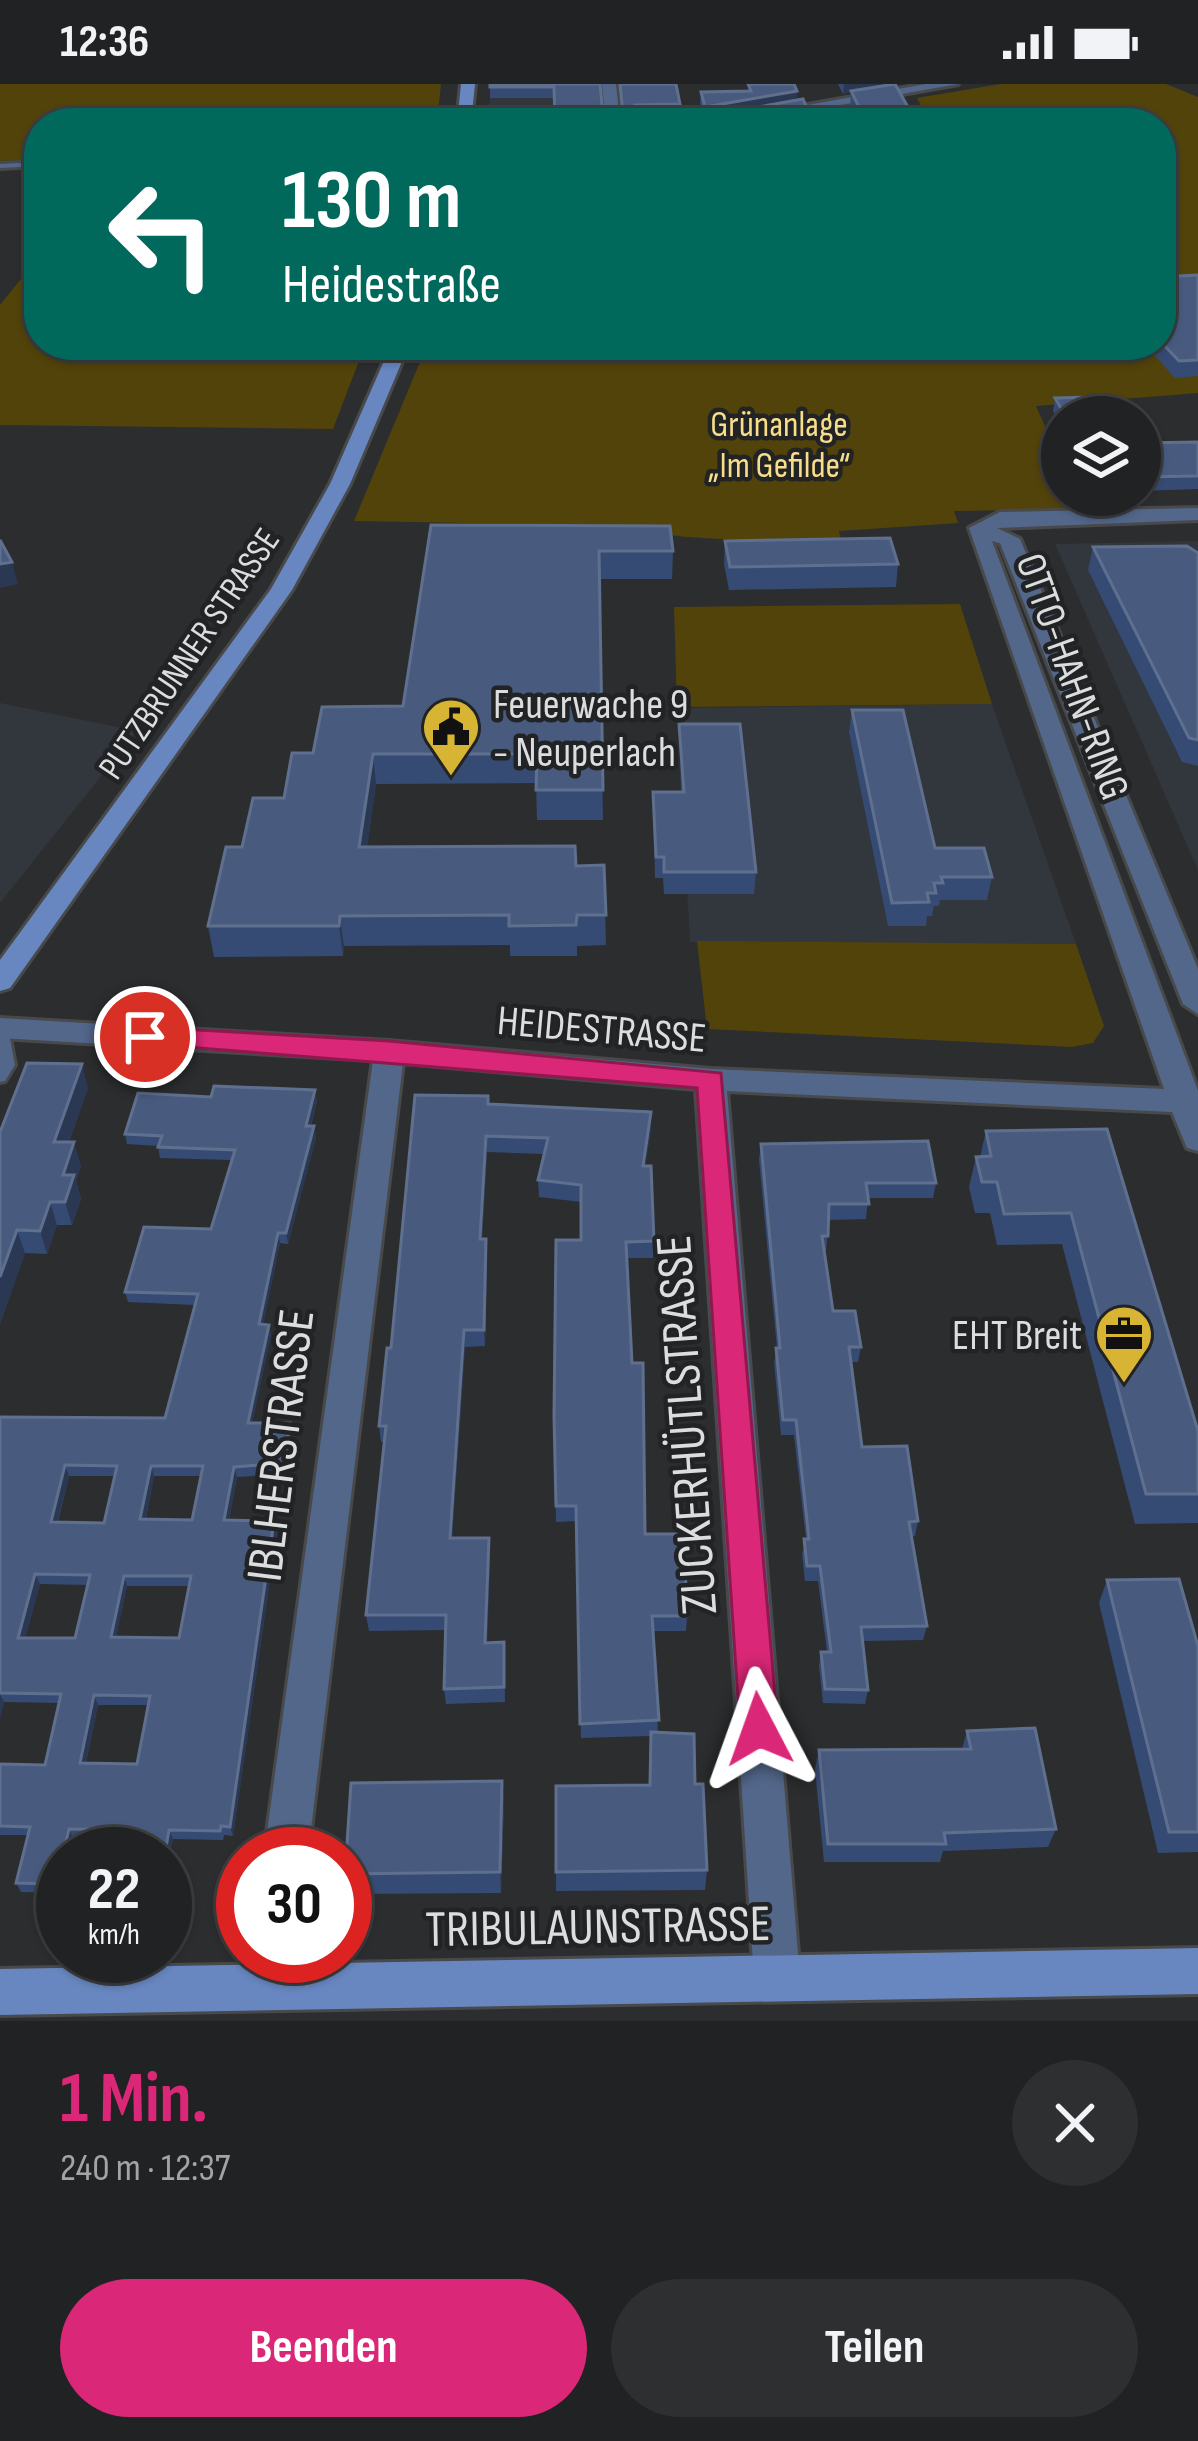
<!DOCTYPE html>
<html lang="de">
<meta charset="utf-8">
<style>
body{margin:0;font-family:"Sofia Sans Condensed",sans-serif;background:#2d2f30;color:#f1f3f6;height:100vh;display:flex;flex-direction:column;font-size:45px;white-space:nowrap}
*{box-sizing:border-box;margin:0}
p{font-size:39px;color:#a2a4a6}
.icon{flex:none;width:66px;height:66px;fill:none;stroke:currentColor;stroke-width:2;stroke-linecap:round;stroke-linejoin:round}
.map{position:relative;height:1937px;overflow:hidden}
.drawer{display:flex;flex-direction:column;background:#212223;flex:1}
.drawer>*{flex:none}
.banner{position:absolute;left:24px;top:24px;width:1152px;height:252px;border-radius:48px;box-shadow:0 3px 9px #0004,0 0 0 3px #3e3f41;background:#00695c;color:#fff;overflow:hidden}
.fabs{position:absolute;left:1041px;top:312px;display:grid;gap:24px}
.fabs a{display:grid;place-items:center;width:120px;height:120px;border-radius:50%;background:#212223;box-shadow:0 3px 9px #0004,0 0 0 3px #3e3f41;font-size:60px}
.speed{position:absolute;left:36px;top:1743px;display:flex;gap:24px;font-size:60px;font-weight:700;text-align:center}
.speed>*{display:grid;place-content:center;width:156px;height:156px;border-radius:50%;background:#212223;box-shadow:0 3px 9px #0004,0 0 0 3px #3e3f41;line-height:1}
.speed small{font-size:30px;font-weight:400}
.speed .limit{border:18px solid #d22;background:#fff;color:#111}
.pin{position:absolute;display:grid;place-items:center;width:102px;height:102px;color:#fff;margin:-51px;border:6px solid #fff;border-radius:50%;box-shadow:0 3px 12px #0007}
.me{position:absolute;width:132px;margin:-66px;rotate:356deg;stroke-linejoin:round;filter:drop-shadow(0 0 9px #0008)}
.turn{display:flex;align-items:center;gap:42px;height:252px;padding:0 60px;font-size:54px}
.turn .icon{width:156px;height:156px;stroke-width:2.5}
.turn b{display:block;font-size:84px;line-height:102px}
.round{display:grid;place-items:center;flex:none;width:126px;height:126px;border-radius:63px;background:#2d2f30}
.headline{display:flex;align-items:center;justify-content:space-between;height:204px;padding:0 60px}
h1{font-size:72px;font-weight:700;line-height:90px;color:#db2777}
.cta{display:flex;gap:24px;margin-top:auto;padding:24px 60px}
.cta a{flex:1;height:138px;border-radius:72px;background:#db2777;color:#fff;font-size:48px;font-weight:700;line-height:138px;text-align:center}
.cta a+a{background:#2d2f30;color:#f1f3f6}
.status{display:flex;justify-content:space-between;align-items:center;height:84px;padding:0 60px;background:#212223;direction:ltr}
.status svg{height:33px;fill:currentColor}
.map>svg:first-child{display:block}
.built{fill:#32363d}
.green{fill:#52430b}
.lines{fill:none;stroke-linecap:round;stroke-linejoin:round}
.lane-casing{stroke:#48494b;stroke-width:6}
.street-casing{stroke:#48494b;stroke-width:6}
.secondary-casing{stroke:#48494b;stroke-width:6}
.lane{fill:#53678b;fill-rule:evenodd}
.street{fill:#53678b;fill-rule:evenodd}
.secondary{fill:#6887c0;fill-rule:evenodd}
.wall{fill:#364b73;fill-rule:evenodd}
.shaded-wall{fill:#2b3853}
.building{fill:#485b7f;stroke:#5f6f8e;stroke-width:3;fill-rule:evenodd}
.route{fill:#db2777;stroke:#8e194d;stroke-width:3}
.labels{text-anchor:middle;stroke-width:9;stroke-linejoin:round;paint-order:stroke}
.far-park-label{font-size:36px;fill:#f8de89;stroke:#222325}
.far-street-label{font-size:36px;fill:#dcddde;stroke:#222325}
.street-label{font-size:42px;fill:#dcddde;stroke:#222325}
.poi-label{font-size:42px;fill:#dcddde;stroke:#222325;text-anchor:start}
.near-street-label{font-size:51px;fill:#dcddde;stroke:#222325}
</style>
<div class="status"><b>12:36</b><svg viewBox="0 0 49 12"><path d="M0 12V9h3v3zM5 12V6h3v6zM10 12V3h3v9zM15 12V0h3v12zM26 1h20v11H26zM47 4h2v5h-2z"/></svg></div>
<div class="map">
<svg width="1198" height="1937" viewBox="0 0 1198 1937">
<rect width="100%" height="100%" fill="#2c2d2f"/>
<path class="built" d="M490,14H597L600,39H487Z
M1198,457V786L1055,460Z
M0,619L137,647L0,819Z
M992,620L1076,860L690,858L677,624Z"/>
<path class="green" d="M0,0H441L437,39H39V75L0,77Z
M1001,0H1166L1198,13V309L1036,322L1062,381V411H1075L1082,425L954,427L958,439L839,447L842,462L686,453L590,441L354,437L427,261H1161V39H930L917,14Z
M25,190L39,191V261H365L333,345L0,341V221Z
M960,520L992,620L677,623L674,523Z
M697,857L1076,860L1104,942L1093,959L1072,963L707,945Z"/>
<g class="lines">
<g class="lane-casing">
<path id="lane" d="M39,78V82L0,84V80Z
M0,939L6,940L8,944L15,981L5,997L0,998Z"/>
</g>
<g class="street-casing">
<path id="street" d="M602,0H616L620,39H606Z
M926,0H958L739,39H706Z
M1198,424V436L997,444L1020,455L1198,885V930L1183,920L1000,459L992,457L1198,1007V1067L1187,1064L1172,1028L727,1007L800,1894L793,1910L777,1917L761,1910L754,1894L696,1005L403,979L308,1770H264L373,976L0,954V934L389,957L711,985L1164,1005L969,444L1000,428Z"/>
</g>
<g class="secondary-casing">
<path id="secondary" d="M461,0H475L471,39H457Z
M391,261H409L350,400L292,506L10,904L0,907V876L271,505L330,400Z
M1198,1864V1910L0,1931V1885Z"/>
</g>
<use href="#lane" class="lane"/>
<use href="#street" class="street"/>
<use href="#secondary" class="secondary"/>
</g>
<path class="wall" d="M490,0H600L603,31H622L619,0H676L680,20V31L635,32L555,39V14H490Z
M748,0L797,7L796,16L814,39H708V34L705,35L700,19L701,8L748,7Z
M838,0H886L869,4L917,39H857L850,24L851,8L843,10Z
M1198,191V292L1175,294L1145,261H1161V193Z
M1055,314L1106,333H1062V343L1053,327Z
M1198,358V405L1140,407V359Z
M431,441L673,467L672,495H599L603,736H537L536,699L376,700L367,763L576,782L604,781L606,861L577,862V872H510V861L344,862L343,872L214,873L208,842L242,763L284,714L313,669L403,622Z
M725,457L898,480L896,503L729,506L724,480Z
M1093,463L1198,469V682L1182,678L1088,486Z
M852,626L935,764L992,793L987,816H940L939,822H934L932,832H927L926,842H888L849,648Z
M679,640L756,788L754,810H664L663,794H655L653,708H681Z
M88,1004L69,1058L81,1082L76,1097L81,1115L72,1141H57L47,1170L25,1169L0,1240V1048Z
M317,1017L311,1042L316,1053L288,1160L280,1159L263,1241H269L271,1251L252,1339L292,1349L286,1390L237,1393L229,1436L277,1447L233,1752L224,1751L223,1756L173,1755L165,1770L128,1755L73,1754L63,1770V1798L61,1809L21,1808L16,1799L28,1751H0V1680L45,1681L59,1619L4,1618L0,1634V1333L165,1334L195,1221L128,1218L125,1208L211,1145L231,1076L160,1074L158,1062L127,1060L125,1050ZM69,1392H114L104,1439L58,1438ZM154,1392H201L192,1436L146,1435ZM40,1500L88,1501L75,1554H25ZM127,1502H189L179,1554L116,1553ZM98,1621H148L137,1680L86,1679Z
M488,1020L651,1045L645,1082L654,1157L653,1174H627L632,1279L645,1450L687,1532L686,1547H653L658,1649L695,1700L707,1786L705,1806L556,1807V1788L649,1701L650,1652L581,1654L576,1437L556,1438L554,1332L581,1156V1118L539,1113L538,1096L544,1070L487,1068L482,1155H486L487,1172L485,1262L465,1263L452,1454L490,1470L487,1559L504,1558L505,1618L446,1620L444,1605L446,1546L369,1547L366,1531L384,1358H381L379,1342L391,1264Z
M1107,1045L1198,1347V1439L1135,1440L1062,1160L997,1161L990,1129H975L969,1103L976,1073H980L986,1047Z
M761,1060L936,1099L933,1114H868L866,1135L829,1136L826,1167H824L833,1227L861,1263L858,1278H851L862,1363L918,1437L915,1452H912L927,1542L923,1556L863,1557L868,1606L865,1620L823,1619L819,1582L821,1568H827L818,1497H805L802,1470L806,1455L794,1351H781L774,1279L777,1264L759,1076Z
M1107,1496L1198,1562V1768L1158,1769L1099,1519Z
M967,1647L1056,1745L1048,1763L943,1767L940,1778H824L815,1685L819,1666L962,1665Z
M502,1697L504,1718L501,1809L348,1810L345,1797V1770Z"/>
<path class="shaded-wall" d="M844,0H886L843,10Z
M797,7L796,18L710,34L708,26V34L705,35V23Z
M12,478L18,500L0,504V480Z
M373,670L376,700L363,793L359,763Z
M340,832L344,862L343,872L339,842Z
M82,980L88,1004L61,1081L54,1058Z
M315,1006L317,1017L308,1052L306,1042Z
M651,1028V1045L642,1099L643,1082Z
M314,1042L316,1053L288,1160L286,1149Z
M486,1052L487,1068L481,1172L480,1155Z
M74,1058L81,1082L76,1097L81,1115L72,1141L65,1118L63,1091Z
M50,1118L57,1141L47,1170L40,1147Z
M17,1146L25,1169L0,1240V1193Z
M278,1149L280,1159L261,1251L259,1240Z
M486,1155L487,1172L485,1262L484,1246Z
M269,1241L271,1251L250,1349L248,1339Z
M464,1246L465,1263L451,1470L450,1454Z
M290,1339L292,1349L286,1390L284,1379Z
M65,1381L69,1392L55,1448L51,1438Z
M151,1382L154,1392L144,1445L140,1435Z
M234,1383L237,1393L227,1446L224,1436Z
M274,1437L277,1447L233,1752L230,1743Z
M489,1454L490,1470L487,1574L485,1559Z
M35,1490L40,1500L23,1564L18,1554Z
M124,1492L127,1502L114,1562L111,1553Z
M0,1610L4,1618L0,1634Z
M94,1611L98,1621L84,1688L80,1679Z
M502,1697L504,1718L501,1809L500,1788Z
M69,1745L73,1754L69,1770H63V1798L61,1809L56,1800Z
M169,1746L173,1755L165,1798V1770Z"/>
<path class="building" d="M490,0H600L603,31H623L620,0H676L680,20L635,21L636,39H555L554,3H490Z
M748,0H794L797,7L705,23L701,8L751,7Z
M895,0L917,39H867L851,7Z
M803,15L814,39H712L708,26H741Z
M1198,191V276L1179,277L1161,258V193Z
M1094,313L1106,333H1066L1055,314Z
M1198,358V392L1140,393V359Z
M431,441L670,442L673,467H599L603,706H536L537,670H373L359,763L575,762L576,782L604,781L606,831H577L576,841L509,842V831L340,832L339,842H208L226,763H242L253,714H284L292,669H313L322,623L403,622Z
M890,454L898,480L730,483L725,457Z
M0,456L12,478L0,480Z
M1187,462L1198,469V656L1189,654L1093,463Z
M852,626H903L935,764H984L992,793H941L943,799H934L936,809H927L929,818L892,819Z
M679,640H740L756,788H664V773H656L653,708H684Z
M27,979L82,980L54,1058H74L63,1091H74L65,1118H50L40,1147L17,1146L0,1193V1048Z
M214,1002L315,1006L306,1042H314L286,1149H278L259,1240L269,1241L248,1339H290L284,1379L234,1383L224,1436L274,1437L230,1743L221,1742L220,1747L169,1746L165,1770H124L129,1746L69,1745L56,1800L16,1799L30,1743L0,1742V1680L45,1681L61,1610L0,1609V1333L165,1334L198,1210L125,1208L144,1143L211,1145L235,1066L158,1063L162,1052L125,1050L138,1009L211,1013ZM65,1381L117,1382L104,1439L51,1438ZM151,1382H203L192,1436L140,1435ZM35,1490L90,1491L75,1554H18ZM124,1492H191L179,1554L111,1553ZM94,1611L150,1612L137,1680L80,1679Z
M415,1011L488,1012V1020L651,1028L643,1082H651L654,1157L626,1158L632,1279H643L645,1450H684L687,1532H652L659,1636L580,1640L576,1422H556L554,1332L556,1156H581V1101L538,1096L548,1054L486,1052L480,1155H486L484,1246H464L450,1454H489L485,1559L504,1558V1603L444,1605L446,1531H366L386,1342H379L387,1264H391Z
M1107,1045L1198,1347V1410H1146L1071,1129L1004,1130L997,1098H982L976,1073L991,1072L986,1047Z
M928,1057L936,1099H866L869,1120H829L828,1152H822L833,1227H855L861,1263H849L862,1363L907,1362L918,1437L909,1438L927,1542L861,1543L868,1606L825,1605L821,1568H831L820,1482H807L804,1455H809L796,1336H783L776,1264H780L761,1060Z
M1179,1495L1198,1562V1748H1169L1107,1496Z
M1035,1644L1056,1745L944,1749L946,1760H828L819,1666L971,1665L967,1647Z
M651,1648L694,1650L695,1700H703L707,1786L556,1788V1702L650,1701Z
M502,1697L500,1788L345,1790L351,1699Z"/>
<path class="route" d="M145,943L389,957L721,989L778,1645L772,1658L759,1663L746,1658L740,1645L697,1004L136,959L132,953Z"/>
<defs>
<g id="civic-pin" transform="scale(3)"><path d="M0 17L-7.5 6A9.5 9.5 0 1 1 7.5 6Z" fill="#d7b434" stroke="#222325"/><path d="M-.6-6.5H3V-4.5H.6V-3L4-1V1h2V6H-6V1h2V-1L-.6-3ZM-1.2 2.5V6h2.4V2.5Z" fill="#111"/></g>
<g id="office-pin" transform="scale(3)"><path d="M0 17L-7.5 6A9.5 9.5 0 1 1 7.5 6Z" fill="#d7b434" stroke="#222325"/><path d="M-6-3h4V-5.5h4V-3h4V5H-6ZM-1-4.5V-3h2v-1.5ZM-6 0V1H6V0Z" fill="#111"/></g>
</defs>
<g fill-rule="evenodd">
<use href="#civic-pin" x="451" y="643"/>
<use href="#office-pin" x="1124" y="1250"/>
</g>
<g class="labels">
<g class="far-park-label">
<text x="779" y="352">Grünanlage<tspan x="779" dy="41">„Im Gefilde“</tspan></text>
</g>
<g class="far-street-label">
<text transform="translate(188 569) rotate(-56)" y="13">PUTZBRUNNER STRASSE</text>
</g>
<g class="street-label">
<text transform="translate(1074 592) rotate(70)" y="15">OTTO-HAHN-RING</text>
<text transform="translate(602 944) rotate(5)" y="15">HEIDESTRASSE</text>
</g>
<g class="poi-label">
<text x="493" y="634">Feuerwache 9<tspan x="493" dy="48">- Neuperlach</tspan></text>
<text x="1082" y="1265" text-anchor="end">EHT Breit</text>
</g>
<g class="near-street-label">
<text transform="translate(685 1341) rotate(-94)" y="18">ZUCKERHÜTLSTRASSE</text>
<text transform="translate(279 1361) rotate(-83)" y="18">IBLHERSTRASSE</text>
<text transform="translate(598 1841) rotate(-1)" y="18">TRIBULAUNSTRASSE</text>
</g>
</g>
</svg>
<div class="fabs">
<a><svg class="icon" aria-label="layers" viewBox="0 0 24 24"><path d="M12 4l9 5-9 5-9-5zM3 14l9 5 9-5"/></svg></a>
</div>
<div class="speed"><div>22<small>km/h</small></div><div class="limit">30</div></div>
<div class="pin" style="left:145px;top:953px;background:#d93025"><svg class="icon" aria-label="arrive" viewBox="0 0 24 24"><path d="M6 21V4h12l-3 4 3 4H6"/></svg></div>
<svg class="me" style="left:759px;top:1645px" viewBox="-20 -20 40 40"><path d="M0-17L14 15 0 8-14 15z" fill="#db2777" stroke="#fff" stroke-width="4"/></svg>
<div class="banner">
<div class="turn"><svg class="icon" aria-label="left" viewBox="0 0 24 24"><path d="M17 20v-9H6M10 6l-5 5 5 5"/></svg><div><b>130 m</b>Heidestraße</div></div>
</div>
</div>
<section class="drawer">
<div class="headline"><div><h1>1 Min.</h1><p>240 m · 12:37</p></div><a class="round"><svg class="icon" aria-label="close" viewBox="0 0 24 24"><path d="M6 6l12 12M18 6L6 18"/></svg></a></div>
<div class="cta"><a>Beenden</a><a>Teilen</a></div>
</section>
